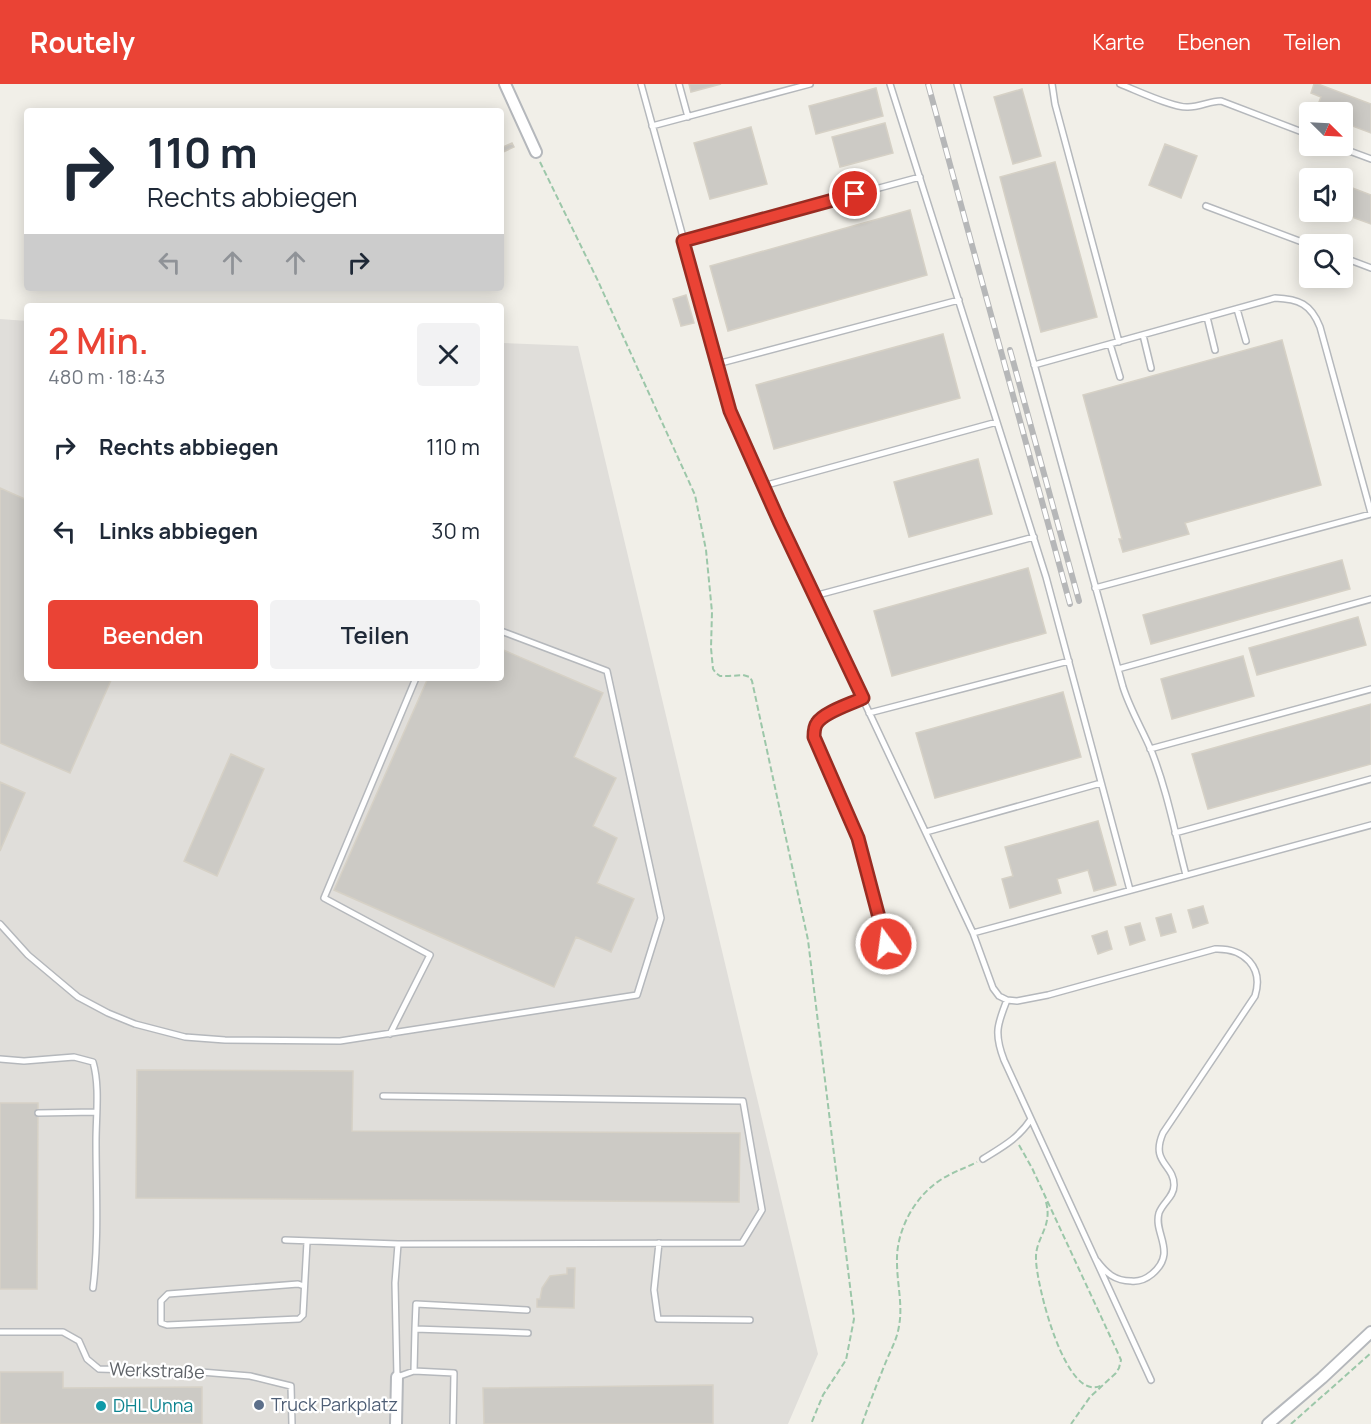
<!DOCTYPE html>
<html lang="de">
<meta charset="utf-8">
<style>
body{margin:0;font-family:Manrope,sans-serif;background:#f2f2f3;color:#1f2937;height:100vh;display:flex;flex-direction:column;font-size:22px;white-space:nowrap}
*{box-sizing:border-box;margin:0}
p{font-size:20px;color:#747a83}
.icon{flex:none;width:33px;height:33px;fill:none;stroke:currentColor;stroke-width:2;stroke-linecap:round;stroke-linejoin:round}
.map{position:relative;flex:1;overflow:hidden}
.sheet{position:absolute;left:24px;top:219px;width:480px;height:378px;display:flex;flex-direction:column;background:#fff;border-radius:6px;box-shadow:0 3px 15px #0003}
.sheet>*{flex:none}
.hud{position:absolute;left:24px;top:24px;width:480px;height:183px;border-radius:6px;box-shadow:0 3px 15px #0003;background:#fff;color:#1f2937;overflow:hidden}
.needle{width:39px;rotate:114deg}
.fabs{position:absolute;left:1299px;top:18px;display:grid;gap:12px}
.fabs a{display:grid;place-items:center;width:54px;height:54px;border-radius:6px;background:#fff;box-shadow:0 3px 15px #0003;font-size:30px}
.pin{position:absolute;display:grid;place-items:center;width:51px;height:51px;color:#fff;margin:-26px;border:3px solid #fff;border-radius:50%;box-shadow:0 2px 6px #0007}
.me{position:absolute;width:66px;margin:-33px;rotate:346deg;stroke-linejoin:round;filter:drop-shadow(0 0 4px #0008)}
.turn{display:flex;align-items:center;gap:21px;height:126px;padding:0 24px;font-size:27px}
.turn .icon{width:78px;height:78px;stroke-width:2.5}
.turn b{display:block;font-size:42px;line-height:51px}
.lanes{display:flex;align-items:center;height:57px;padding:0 24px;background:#0003;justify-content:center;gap:30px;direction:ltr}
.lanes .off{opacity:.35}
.round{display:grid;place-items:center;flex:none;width:63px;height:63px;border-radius:6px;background:#f2f2f3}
.headline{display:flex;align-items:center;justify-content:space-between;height:102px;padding:0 24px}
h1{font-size:36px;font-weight:600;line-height:45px;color:#ea4335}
.primary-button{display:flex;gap:12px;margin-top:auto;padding:12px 24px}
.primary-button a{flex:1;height:69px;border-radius:6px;background:#ea4335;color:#fff;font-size:24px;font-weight:600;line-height:69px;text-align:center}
.primary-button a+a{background:#f2f2f3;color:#1f2937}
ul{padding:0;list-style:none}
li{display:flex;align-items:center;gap:18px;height:84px;padding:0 24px}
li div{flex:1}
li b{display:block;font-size:22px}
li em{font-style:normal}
header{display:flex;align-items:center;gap:36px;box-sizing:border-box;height:84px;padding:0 30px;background:#ea4335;color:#fff}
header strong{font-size:28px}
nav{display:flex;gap:33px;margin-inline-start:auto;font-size:21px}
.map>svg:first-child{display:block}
.industrial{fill:#e0deda}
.building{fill:#cccac5;stroke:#d6d1c6;stroke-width:1.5}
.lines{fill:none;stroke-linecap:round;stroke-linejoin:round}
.lane-casing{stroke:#b5b8bc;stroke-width:8}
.street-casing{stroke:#b5b8bc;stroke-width:14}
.path{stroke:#9cc7a9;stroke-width:2;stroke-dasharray:6 3;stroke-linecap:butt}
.lane{stroke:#fff;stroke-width:5}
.street{stroke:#fff;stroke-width:10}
.rail-casing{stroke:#b6b7b8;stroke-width:6}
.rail{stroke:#fff;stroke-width:4;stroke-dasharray:11;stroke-linecap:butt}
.route-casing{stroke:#982c22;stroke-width:15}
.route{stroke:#ea4335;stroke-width:10}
.service-dot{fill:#5c6f8a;stroke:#fff;stroke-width:2}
.culture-dot{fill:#0f9aa8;stroke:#fff;stroke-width:2}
.labels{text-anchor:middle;stroke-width:4.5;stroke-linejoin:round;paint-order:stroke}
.street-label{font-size:18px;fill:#5f6368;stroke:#fff}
.service-label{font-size:18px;fill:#4e5e75;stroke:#fff;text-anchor:start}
.culture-label{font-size:18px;fill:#0d838f;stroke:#fff;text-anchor:start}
</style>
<header>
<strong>Routely</strong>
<nav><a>Karte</a><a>Ebenen</a><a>Teilen</a></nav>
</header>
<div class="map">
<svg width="1371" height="1340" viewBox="0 0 1371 1340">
<rect width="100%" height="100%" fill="#f1efe8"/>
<path class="industrial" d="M0,235L27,237V594H501V259L578,262L818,1270L788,1340H0Z"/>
<path class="building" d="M689,0H721L691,8Z
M1314,0H1318L1371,20V49L1342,38V28H1315L1321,13L1311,9Z
M876,4L883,32L816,50L809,22Z
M1022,5L1041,72L1013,80L994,13Z
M885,39L893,69L840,83L832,53Z
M751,43L767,100L710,115L694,59Z
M512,59L514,63L501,69V64Z
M1165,60L1197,72L1181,114L1149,101Z
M1055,78L1097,233L1041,248L1000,93Z
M1342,100L1371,111V140L1338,128H1342Z
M910,126L927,191L728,247L710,182Z
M686,211L694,239L681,242L673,215Z
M943,250L960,314L774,365L756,301Z
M1282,256L1321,401L1185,439L1189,450L1123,468L1119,455H1122L1083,311Z
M978,375L992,430L909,453L894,398Z
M0,404L27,416V594H112L70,689L0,659Z
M1342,476L1350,505L1151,560L1143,531Z
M1028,484L1046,549L892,592L874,527Z
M1358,533L1366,561L1257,591L1249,564Z
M501,565L603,609L574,673L616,694L593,742L617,754L597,799L634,815L611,868L576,853L554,903L334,806L428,594H501Z
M1243,572L1254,612L1172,635L1161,595Z
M1063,608L1081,673L935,714L916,649Z
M1371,620V680L1208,725L1192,670Z
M231,670L264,685L217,792L184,777Z
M0,698L25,709L0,767Z
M1098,737L1116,801L1094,807L1088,786L1057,795L1061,809L1010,824L1002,795L1013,792L1005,763Z
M1203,822L1208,839L1193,844L1188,826Z
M1171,830L1176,848L1161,852L1156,834Z
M1140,839L1145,856L1130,861L1125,843Z
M1107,847L1112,865L1098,870L1092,852Z
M137,986L353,987L352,1047L740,1049L739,1118L136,1114Z
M0,1019H38L37,1205H0Z
M567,1184H575L574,1224L537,1223V1215H540L542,1204L550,1192L567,1190Z
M0,1288H63V1304L202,1303V1340H0Z
M713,1301V1340H484L483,1304Z"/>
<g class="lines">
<g class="lane-casing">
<path id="lane" d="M641,0L731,328L779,437L973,849L993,904L999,912L1007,916L1017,917L1048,911L1215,865C1244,864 1264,883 1255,912L1163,1049C1150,1079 1174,1080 1174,1101C1174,1113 1163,1118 1159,1129C1153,1150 1178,1168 1152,1190C1146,1195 1140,1198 1131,1197C1115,1197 1106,1189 1097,1177
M679,0L688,33
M890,0L1046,493L1130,806
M957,0L1123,603C1130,625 1142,645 1151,666C1167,706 1175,749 1186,791
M1052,0L1055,20L1119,258
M1120,0C1136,6 1173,24 1188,23C1200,23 1210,17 1221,17L1310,51
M652,42L810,0
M1336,62L1371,75
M1206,122L1310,161
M683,157L920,93
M1342,173L1371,184
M1237,225L1246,257
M1207,233L1215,266
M1143,251L1151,284
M1110,260L1120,293
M717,280L959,216
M1034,281L1275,214C1299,215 1311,220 1320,243L1371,429
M763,402L997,338
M1095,504L1371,430
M814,512L1034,453
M1118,585L1371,515
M863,614C851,620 824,628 817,639C814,643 814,648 814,653L858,754L886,860
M869,629L1069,577
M1150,665L1371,605
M926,748L1101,699
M1175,749L1371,695
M0,840L28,871L78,913L108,929L135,940L185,953L225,956L340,957L637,911L661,834L607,587L501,547
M973,849L1371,741
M1007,916C997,941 994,950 1004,976L1151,1296
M390,950L430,871L324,814L416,594
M0,975L24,977L74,973L93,978C100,1002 96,1032 96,1057C96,1106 99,1156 93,1204
M383,1012L743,1017L762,1126L742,1159L398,1160
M38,1029L96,1028
M983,1075C1002,1063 1018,1055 1031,1035
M285,1156L398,1160L395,1199L397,1293L414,1287L415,1245L528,1249
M659,1159L654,1206L658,1235L750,1236
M304,1202L298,1200L168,1210L161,1217V1239L167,1241L299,1235L303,1231L307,1158
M415,1245L416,1220L527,1226
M0,1248H63L79,1257L87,1275L99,1285L201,1288L250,1292L291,1302L292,1340
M414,1287L454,1289L453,1340"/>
</g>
<g class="street-casing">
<path id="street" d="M505,0L536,68
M396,1340L397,1293
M1268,1340L1322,1294L1371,1248"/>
</g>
<path class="path" d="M540,78L598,197L695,411L706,466L712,528L711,564L713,585L716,589L720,592H729L743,591L750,593L752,597L808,856L854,1235L846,1276L823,1311L811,1340
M1019,1061L1032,1084L1117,1267L1121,1276L1119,1284L1116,1289L1090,1313L1071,1340
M1046,1118C1053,1143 1035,1154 1036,1175C1036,1199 1066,1322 1102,1301
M862,1340C869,1320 877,1300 885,1280C890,1267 897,1256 899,1242C903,1221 897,1200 897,1178C896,1149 912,1117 936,1099C948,1090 963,1085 977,1078
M1291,1340L1371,1269"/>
<use href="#lane" class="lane"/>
<use href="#street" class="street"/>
<g class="rail-casing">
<path id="rail" d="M928,0L1070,520
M1010,266L1079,517"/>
</g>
<use href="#rail" class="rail"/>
</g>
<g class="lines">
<g class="route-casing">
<path id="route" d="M855,110L683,157L730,327L779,437L863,614C851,620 824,628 817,639C814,643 814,648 814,653L858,754L886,860"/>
</g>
<use href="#route" class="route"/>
</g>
<circle class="service-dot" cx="259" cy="1321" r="6"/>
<circle class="culture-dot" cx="101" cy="1322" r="6"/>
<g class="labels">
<g class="street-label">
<text transform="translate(157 1287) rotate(2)" y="6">Werkstraße</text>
</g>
<g class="service-label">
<text x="271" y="1327">Truck Parkplatz</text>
</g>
<g class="culture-label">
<text x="113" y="1328">DHL Unna</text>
</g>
</g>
</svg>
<div class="fabs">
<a><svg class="needle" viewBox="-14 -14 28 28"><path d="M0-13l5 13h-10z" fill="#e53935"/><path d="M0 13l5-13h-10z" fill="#747a83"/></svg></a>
<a><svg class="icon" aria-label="sound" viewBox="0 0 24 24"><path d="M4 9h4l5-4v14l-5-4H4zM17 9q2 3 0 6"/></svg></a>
<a><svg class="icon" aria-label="search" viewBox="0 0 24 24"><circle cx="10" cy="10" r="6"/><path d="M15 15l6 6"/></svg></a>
</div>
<div class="pin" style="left:855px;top:110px;background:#d93025"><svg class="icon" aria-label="arrive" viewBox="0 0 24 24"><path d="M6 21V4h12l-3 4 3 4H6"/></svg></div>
<svg class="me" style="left:886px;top:860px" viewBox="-20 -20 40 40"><circle r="17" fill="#ea4335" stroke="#fff" stroke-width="3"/><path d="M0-11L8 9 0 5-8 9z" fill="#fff"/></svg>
<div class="hud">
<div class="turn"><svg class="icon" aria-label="right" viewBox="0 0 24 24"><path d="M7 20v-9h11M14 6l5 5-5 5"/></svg><div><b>110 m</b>Rechts abbiegen</div></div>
<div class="lanes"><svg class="icon off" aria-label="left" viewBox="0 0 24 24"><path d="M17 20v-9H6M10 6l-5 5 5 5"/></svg><svg class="icon off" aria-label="ahead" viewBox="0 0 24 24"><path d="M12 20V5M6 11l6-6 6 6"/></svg><svg class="icon off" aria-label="ahead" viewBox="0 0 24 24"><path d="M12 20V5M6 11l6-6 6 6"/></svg><svg class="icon" aria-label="right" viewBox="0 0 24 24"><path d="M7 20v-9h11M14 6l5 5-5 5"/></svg></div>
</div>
<section class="sheet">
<div class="headline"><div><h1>2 Min.</h1><p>480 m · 18:43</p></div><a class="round"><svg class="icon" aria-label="close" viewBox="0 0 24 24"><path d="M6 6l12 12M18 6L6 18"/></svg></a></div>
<ul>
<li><svg class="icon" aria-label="right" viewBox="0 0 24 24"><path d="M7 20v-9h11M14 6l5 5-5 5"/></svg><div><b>Rechts abbiegen</b></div><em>110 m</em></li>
<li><svg class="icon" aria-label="left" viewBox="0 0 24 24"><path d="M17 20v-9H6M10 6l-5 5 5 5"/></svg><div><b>Links abbiegen</b></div><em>30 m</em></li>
</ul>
<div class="primary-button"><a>Beenden</a><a>Teilen</a></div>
</section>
</div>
